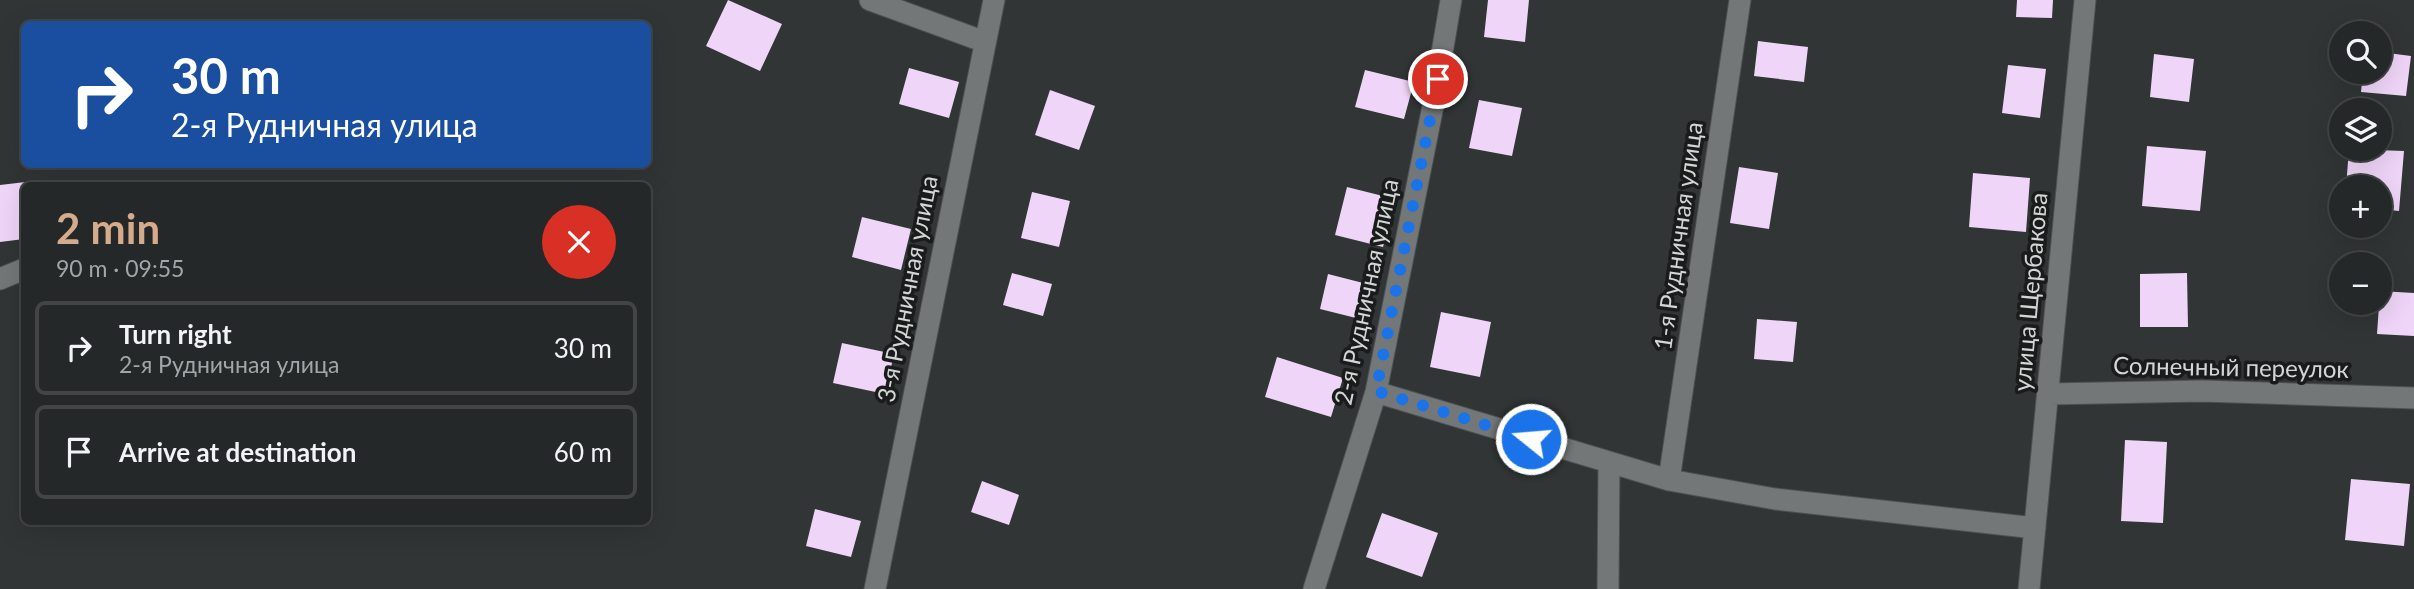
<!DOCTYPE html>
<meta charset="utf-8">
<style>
body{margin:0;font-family:Lato,sans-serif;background:#313434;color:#f1f3f6;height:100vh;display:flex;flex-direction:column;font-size:26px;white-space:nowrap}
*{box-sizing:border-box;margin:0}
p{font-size:23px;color:#a3a6a8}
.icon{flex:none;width:38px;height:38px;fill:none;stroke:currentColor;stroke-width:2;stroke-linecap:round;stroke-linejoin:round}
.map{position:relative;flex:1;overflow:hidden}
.side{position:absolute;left:21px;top:182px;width:630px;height:343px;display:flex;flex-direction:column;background:#252828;border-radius:10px;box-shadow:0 7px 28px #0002,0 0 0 2px #424445}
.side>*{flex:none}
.hud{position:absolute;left:21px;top:21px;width:630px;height:147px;border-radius:10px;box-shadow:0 7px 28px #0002,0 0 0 2px #424445;background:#1a4fa0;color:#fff;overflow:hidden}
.buttons{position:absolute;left:2329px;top:21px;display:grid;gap:14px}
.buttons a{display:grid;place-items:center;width:63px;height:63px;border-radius:50%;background:#252828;box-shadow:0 7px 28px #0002,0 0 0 2px #424445;font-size:35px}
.pin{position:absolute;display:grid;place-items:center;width:60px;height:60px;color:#fff;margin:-30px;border:4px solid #fff;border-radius:50%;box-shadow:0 2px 7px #0007}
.me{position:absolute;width:77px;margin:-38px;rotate:287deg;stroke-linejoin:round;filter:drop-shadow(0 0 5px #0008)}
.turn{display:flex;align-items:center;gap:24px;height:147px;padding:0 35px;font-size:32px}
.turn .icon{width:91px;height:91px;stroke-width:2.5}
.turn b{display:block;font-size:49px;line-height:60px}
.round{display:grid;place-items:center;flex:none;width:74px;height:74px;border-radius:37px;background:#313434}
.headline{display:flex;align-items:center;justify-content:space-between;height:119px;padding:0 35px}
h1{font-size:42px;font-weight:700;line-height:52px;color:#d6ab8b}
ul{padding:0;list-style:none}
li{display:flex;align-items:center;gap:21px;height:94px;margin:0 14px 10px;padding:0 21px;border:4px solid #424445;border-radius:10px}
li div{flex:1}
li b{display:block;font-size:26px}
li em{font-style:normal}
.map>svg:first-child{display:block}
.building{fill:#efd5f8}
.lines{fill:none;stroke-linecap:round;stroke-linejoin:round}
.minor-casing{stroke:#4d5151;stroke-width:23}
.minor{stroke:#737777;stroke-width:21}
.route{stroke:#1a73e8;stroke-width:12;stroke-dasharray:0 21.6}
.labels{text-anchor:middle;stroke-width:7;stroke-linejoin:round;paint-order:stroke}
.street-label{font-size:24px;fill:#d3d6d6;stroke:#1a1c1c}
</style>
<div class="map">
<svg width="2414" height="589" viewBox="0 0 2414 589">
<rect width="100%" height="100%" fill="#313535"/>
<path class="building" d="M728,0L782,24L760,71L706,46Z
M1488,0H1529L1525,42L1484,37Z
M2017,0H2053L2052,18L2016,17Z
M1758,41L1808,47L1804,82L1754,76Z
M2380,52L2411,56L2406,96L2361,92L2363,72H2380Z
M2154,54L2194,59L2189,102L2150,97Z
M2008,65L2046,69L2040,118L2002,113Z
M909,68L959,82L949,118L899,104Z
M1365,70L1414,82L1404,119L1355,107Z
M1050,90L1095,106L1079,150L1035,135Z
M1479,100L1522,108L1512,156L1469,148Z
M2147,146L2206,151L2200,211L2142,206Z
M2349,149L2404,151L2399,211L2380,209V187H2346Z
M1739,167L1778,173L1769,229L1730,223Z
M1973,173L2030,178L2026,232L1969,227Z
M34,181V186H24V239L0,242V185Z
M1347,187L1395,199L1383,247L1335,235Z
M1032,192L1070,201L1059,247L1021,238Z
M862,217L911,229L901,270L852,257Z
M1012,273L1052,284L1043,316L1003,305Z
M2187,273L2188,327H2140V274Z
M1328,274L1371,285L1364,320L1320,309Z
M2380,291L2414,293V336L2377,334Z
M1441,312L1491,322L1480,377L1430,367Z
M1757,319L1797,322L1793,362L1754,359Z
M842,343L894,354L885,394L833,383Z
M1277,357L1343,378L1331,417L1265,397Z
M2125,440L2167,442L2163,523L2121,521Z
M2351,479L2410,484L2404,546L2345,540Z
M982,481L1019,495L1009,525L971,512Z
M815,509L861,521L851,557L806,546Z
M1382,513L1438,533L1422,577L1366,557Z"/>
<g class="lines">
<g class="minor-casing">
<path id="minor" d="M870,0L985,42
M0,279L24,269
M1376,392L1669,480L1775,499L2035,528
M2048,394L2202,391L2414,398
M1669,480L1740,0
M875,589L994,0
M1314,589L1376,392L1433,106L1451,0
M1608,589L1609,463
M2029,589L2085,0"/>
</g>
<use href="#minor" class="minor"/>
</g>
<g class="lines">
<path class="route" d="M1438,79L1376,391L1531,439"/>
</g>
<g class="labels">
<g class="street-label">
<text transform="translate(1679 236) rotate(-82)" y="8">1-я Рудничная улица</text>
<text transform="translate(908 289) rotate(-79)" y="8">3-я Рудничная улица</text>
<text transform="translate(1367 292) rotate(-78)" y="8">2-я Рудничная улица</text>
<text transform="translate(2031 292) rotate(-85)" y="8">улица Щербакова</text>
<text transform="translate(2231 368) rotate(1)" y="8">Солнечный переулок</text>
</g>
</g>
</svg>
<div class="buttons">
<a><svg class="icon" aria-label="search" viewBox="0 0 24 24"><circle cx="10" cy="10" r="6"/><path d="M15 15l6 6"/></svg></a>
<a><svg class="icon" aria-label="layers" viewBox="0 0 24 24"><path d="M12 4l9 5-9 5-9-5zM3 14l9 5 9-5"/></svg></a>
<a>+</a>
<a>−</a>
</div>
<div class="pin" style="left:1438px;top:79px;background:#d93025"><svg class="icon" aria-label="arrive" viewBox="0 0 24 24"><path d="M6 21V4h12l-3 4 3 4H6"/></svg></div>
<svg class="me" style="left:1531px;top:439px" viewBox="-20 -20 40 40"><circle r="17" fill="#1a73e8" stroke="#fff" stroke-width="3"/><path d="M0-11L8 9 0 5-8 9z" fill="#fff"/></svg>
<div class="hud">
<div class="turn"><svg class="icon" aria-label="right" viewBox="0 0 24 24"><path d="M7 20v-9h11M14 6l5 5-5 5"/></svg><div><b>30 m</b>2-я Рудничная улица</div></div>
</div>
<section class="side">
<div class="headline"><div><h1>2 min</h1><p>90 m · 09:55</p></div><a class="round" style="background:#d93025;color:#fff"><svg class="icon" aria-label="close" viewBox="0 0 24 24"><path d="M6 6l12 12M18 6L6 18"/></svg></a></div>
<ul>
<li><svg class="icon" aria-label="right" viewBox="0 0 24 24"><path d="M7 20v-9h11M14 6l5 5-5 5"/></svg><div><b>Turn right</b><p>2-я Рудничная улица</p></div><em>30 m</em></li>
<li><svg class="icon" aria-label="arrive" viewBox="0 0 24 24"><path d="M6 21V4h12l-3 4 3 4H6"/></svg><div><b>Arrive at destination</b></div><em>60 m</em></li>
</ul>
</section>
</div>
